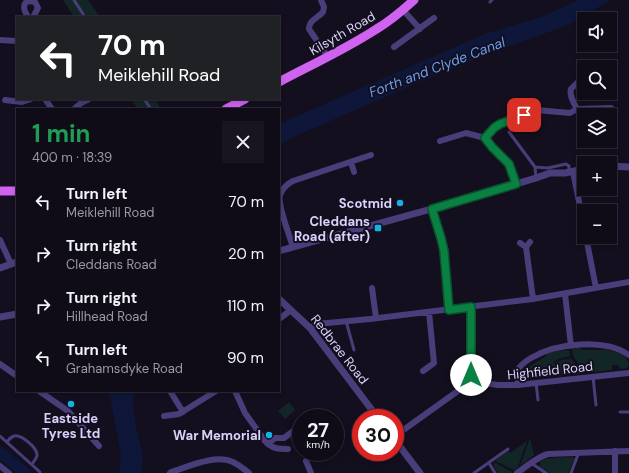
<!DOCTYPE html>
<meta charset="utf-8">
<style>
body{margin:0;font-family:"DM Sans",sans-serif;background:#181420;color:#f1f3f6;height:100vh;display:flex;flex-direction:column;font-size:15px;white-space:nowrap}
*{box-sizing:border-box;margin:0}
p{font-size:13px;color:#9b9ba1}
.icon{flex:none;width:22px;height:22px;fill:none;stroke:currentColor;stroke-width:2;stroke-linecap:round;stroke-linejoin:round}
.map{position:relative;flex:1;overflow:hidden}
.sheet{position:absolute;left:16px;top:108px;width:264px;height:284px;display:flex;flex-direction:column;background:#0f0b17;border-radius:0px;box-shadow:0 2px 6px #0003,0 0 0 1px #2f2b36}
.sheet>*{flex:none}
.hud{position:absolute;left:16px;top:16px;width:264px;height:84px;border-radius:0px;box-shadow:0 2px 6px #0003,0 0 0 1px #2f2b36;background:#202124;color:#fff;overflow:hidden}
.controls{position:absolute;left:577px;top:12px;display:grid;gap:8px}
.controls a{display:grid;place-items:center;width:40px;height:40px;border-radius:0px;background:#0f0b17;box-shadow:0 2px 6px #0003,0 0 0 1px #2f2b36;font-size:20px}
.speed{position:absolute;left:292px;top:409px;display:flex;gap:8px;font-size:20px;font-weight:700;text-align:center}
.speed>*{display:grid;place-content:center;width:52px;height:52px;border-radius:50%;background:#0f0b17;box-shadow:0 2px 6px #0003,0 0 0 1px #2f2b36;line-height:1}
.speed small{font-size:10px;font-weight:400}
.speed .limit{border:6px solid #d22;background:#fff;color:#111}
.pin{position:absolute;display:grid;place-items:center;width:34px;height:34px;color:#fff;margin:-17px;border-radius:8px;box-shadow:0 2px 6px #0006}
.me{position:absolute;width:44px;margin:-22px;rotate:0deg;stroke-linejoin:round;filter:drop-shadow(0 0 3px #0008)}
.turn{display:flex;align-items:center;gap:14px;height:84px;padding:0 16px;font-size:18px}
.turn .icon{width:52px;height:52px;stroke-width:2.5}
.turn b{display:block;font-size:28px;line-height:34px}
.round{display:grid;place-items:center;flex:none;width:42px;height:42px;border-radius:0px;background:#181420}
.overview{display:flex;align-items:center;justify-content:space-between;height:68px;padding:0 16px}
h1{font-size:24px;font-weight:700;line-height:30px;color:#1e9e55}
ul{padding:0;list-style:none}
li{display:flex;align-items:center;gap:12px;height:52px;padding:0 16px}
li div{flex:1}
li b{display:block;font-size:15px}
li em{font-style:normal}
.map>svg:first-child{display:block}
.green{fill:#122628}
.water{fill:#0e1739}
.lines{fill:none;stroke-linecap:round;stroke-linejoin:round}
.river{stroke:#0e1739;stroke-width:11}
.service{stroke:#493e7a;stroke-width:3}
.minor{stroke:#493e7a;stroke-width:6}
.tertiary{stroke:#493e7a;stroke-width:7}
.primary{stroke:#d062f0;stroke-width:9}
.route-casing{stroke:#07532c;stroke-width:10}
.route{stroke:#0b8043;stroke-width:7}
.poi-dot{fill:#15b1e3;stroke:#140f1f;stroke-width:1.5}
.labels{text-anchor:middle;stroke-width:4;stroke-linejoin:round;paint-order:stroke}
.street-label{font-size:13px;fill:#dcd1fb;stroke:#140f1f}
.poi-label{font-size:13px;font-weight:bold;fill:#dcd1fb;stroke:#140f1f;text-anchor:end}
.water-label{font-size:14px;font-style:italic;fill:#699ff1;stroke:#140f1f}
</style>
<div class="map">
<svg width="629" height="473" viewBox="0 0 629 473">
<rect width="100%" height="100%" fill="#140f1f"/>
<path class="green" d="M63,0H88L100,17H74Z
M131,99H156L160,109H138Z
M580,348L582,350H603L605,349L619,353L625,356L629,364L627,368L619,369V365H612V370L576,374L579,366C576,358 573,359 572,349Z
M569,350L570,355L569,356L558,359L553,362L554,363L562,360L571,359L575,363L577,367L574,371V374L525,379L522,378C521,372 522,371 526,367L527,368L545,357L547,354L551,352Z
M289,402L295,410L285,419L278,411Z
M530,438L534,455L520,466Z
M527,441L518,467L514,470L495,461L508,451L510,453Z
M573,457L575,459L568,473H550L540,467V462C549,456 563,458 573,457Z
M494,462L512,472L511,473H498L494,467Z"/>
<path class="water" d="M579,0H610L571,24L495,51L440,73L291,138L279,145V124L485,34L541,17Z
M109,391H134C132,403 134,414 136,426C138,440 147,459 140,473H119L121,455Z"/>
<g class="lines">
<path class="river" d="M0,452L25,473"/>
<path class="service" d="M74,0L85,17
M490,2L492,0
M144,99L151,109
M509,132L535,167L536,178
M535,167L548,168L566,164L569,166V171
M346,321L354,350
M593,377L596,405
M536,383L538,400
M620,412H629
M0,436L40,472
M7,442C9,439 11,437 14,436C21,434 38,448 37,456C36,459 34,461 32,464
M489,463L495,473
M531,463L546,473
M474,473L508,449
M571,473L579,452"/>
<path class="minor" d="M321,0L324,7L323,12C318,18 309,20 309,29L328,57
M403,10L420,29
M28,17C25,12 22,7 26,2L31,1L35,2L38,8L33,17
M0,40L17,41
M394,47L434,18
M45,99L52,109
M5,100L22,102L31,99
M74,109L81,103L89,99
M577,109C574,103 569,96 571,89L584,76
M485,138L494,128L500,124L536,110L570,113L577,109L611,108
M440,141L466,133L485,138L492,147L509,164L516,184
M351,162L354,172
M573,172L584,226
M432,209L441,238L443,251L449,310
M586,237L596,288
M0,240L11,264
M520,243L526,247L530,242
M293,247C290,237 277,204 280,195C282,189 287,184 293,181L371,155
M526,247L533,299
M372,288L376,318
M565,294L571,346
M279,319L291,310
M310,328L317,324L370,319L533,299L629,282
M0,364L17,376
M423,371L434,363L429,312
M470,381L471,375V307
M518,385C518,380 516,375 518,370C520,365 526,361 531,358C556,343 605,338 629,355
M39,391L68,411L99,446
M170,391L183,412
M235,391L245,413L265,441C272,449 279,449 288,449
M164,416L179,414L216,391
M395,436L462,388L470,381L498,385H518L629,373
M268,444L275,438H284L300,426
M615,451V473
M306,461L311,473
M0,466L9,473
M170,473L171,472C190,466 215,454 233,462C239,465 244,469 249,473
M517,473C527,466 537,457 548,454L629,451"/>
<path class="tertiary" d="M610,166L629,167
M279,251L453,203L536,178L550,173H565L584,169
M0,268L17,262
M279,299L310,328L378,418
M0,317L17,314
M395,440L420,473"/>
<path class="primary" d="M279,82C311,65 344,50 375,30C389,22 402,11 414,0
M226,109L245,99
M0,191H17"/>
</g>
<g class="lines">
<g class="route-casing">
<path id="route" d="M471,375V307L449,310L444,251L441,238L432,209L516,184L509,164L492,147L485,138L494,128L500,124L524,115"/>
</g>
<use href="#route" class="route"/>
</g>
<g class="poi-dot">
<circle cx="400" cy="203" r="4"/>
<rect x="374" y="224" width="8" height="8" rx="2"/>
<circle cx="71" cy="404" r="4"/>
<circle cx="269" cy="435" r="4"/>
</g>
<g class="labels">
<g class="street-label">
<text transform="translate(342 33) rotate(-30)" y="5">Kilsyth Road</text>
<text transform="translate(340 349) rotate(52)" y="5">Redbrae Road</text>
<text transform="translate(550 370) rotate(-6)" y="5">Highfield Road</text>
</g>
<g class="poi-label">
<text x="392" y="208">Scotmid</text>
<text x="370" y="226">Cleddans<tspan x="370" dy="15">Road (after)</tspan></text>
<text x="71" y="423" text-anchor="middle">Eastside<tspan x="71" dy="15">Tyres Ltd</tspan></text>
<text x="261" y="440">War Memorial</text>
</g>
<g class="water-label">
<text transform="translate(437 67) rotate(-21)" y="5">Forth and Clyde Canal</text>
</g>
</g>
</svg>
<div class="controls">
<a><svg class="icon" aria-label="sound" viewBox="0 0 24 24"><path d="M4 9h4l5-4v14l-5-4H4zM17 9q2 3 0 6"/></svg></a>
<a><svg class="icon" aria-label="search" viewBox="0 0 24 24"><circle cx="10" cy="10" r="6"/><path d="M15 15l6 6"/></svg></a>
<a><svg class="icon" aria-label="layers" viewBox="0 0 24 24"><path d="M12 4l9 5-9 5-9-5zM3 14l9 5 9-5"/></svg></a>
<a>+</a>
<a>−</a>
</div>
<div class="speed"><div>27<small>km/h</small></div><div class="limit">30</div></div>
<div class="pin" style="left:524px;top:115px;background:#d93025"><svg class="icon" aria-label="arrive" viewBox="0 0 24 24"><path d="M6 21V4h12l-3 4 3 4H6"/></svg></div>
<svg class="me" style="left:471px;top:375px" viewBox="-20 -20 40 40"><circle r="19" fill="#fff"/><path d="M0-13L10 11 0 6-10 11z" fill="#0b8043"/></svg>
<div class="hud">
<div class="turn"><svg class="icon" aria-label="left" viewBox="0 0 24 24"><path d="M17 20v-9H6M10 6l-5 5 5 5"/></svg><div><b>70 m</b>Meiklehill Road</div></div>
</div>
<section class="sheet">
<div class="overview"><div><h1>1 min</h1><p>400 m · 18:39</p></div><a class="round"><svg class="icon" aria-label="close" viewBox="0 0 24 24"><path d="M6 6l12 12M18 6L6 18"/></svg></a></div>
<ul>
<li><svg class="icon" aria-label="left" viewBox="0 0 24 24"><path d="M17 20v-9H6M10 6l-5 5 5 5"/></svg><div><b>Turn left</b><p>Meiklehill Road</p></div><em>70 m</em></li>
<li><svg class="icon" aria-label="right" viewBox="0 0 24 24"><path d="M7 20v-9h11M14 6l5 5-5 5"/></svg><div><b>Turn right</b><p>Cleddans Road</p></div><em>20 m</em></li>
<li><svg class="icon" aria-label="right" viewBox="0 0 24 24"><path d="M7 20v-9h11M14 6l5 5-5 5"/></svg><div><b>Turn right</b><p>Hillhead Road</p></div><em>110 m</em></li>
<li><svg class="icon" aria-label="left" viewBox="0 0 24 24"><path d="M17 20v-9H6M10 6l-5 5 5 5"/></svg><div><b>Turn left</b><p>Grahamsdyke Road</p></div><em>90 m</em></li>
</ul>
</section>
</div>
